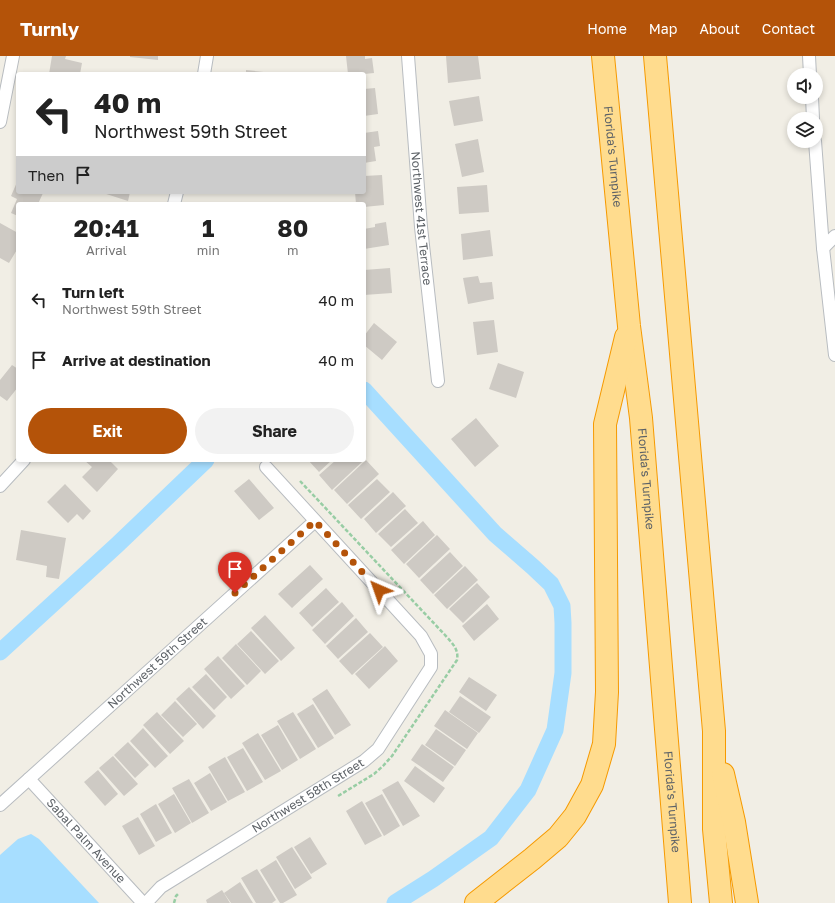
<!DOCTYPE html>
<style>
body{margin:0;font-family:"Golos Text",sans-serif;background:#f2f2f2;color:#222;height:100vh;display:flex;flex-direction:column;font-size:15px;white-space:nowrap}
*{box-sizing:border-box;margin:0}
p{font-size:13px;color:#767676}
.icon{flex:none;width:22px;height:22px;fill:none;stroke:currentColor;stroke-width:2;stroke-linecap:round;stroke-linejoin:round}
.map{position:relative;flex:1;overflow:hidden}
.drawer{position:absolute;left:16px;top:146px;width:350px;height:260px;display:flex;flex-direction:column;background:#fff;border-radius:4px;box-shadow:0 2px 6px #0003}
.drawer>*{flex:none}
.hud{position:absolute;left:16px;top:16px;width:350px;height:122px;border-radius:4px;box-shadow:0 2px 6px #0003;background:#fff;color:#222;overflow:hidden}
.fabs{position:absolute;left:787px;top:12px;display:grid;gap:8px}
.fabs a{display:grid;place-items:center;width:36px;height:36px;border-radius:50%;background:#fff;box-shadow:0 2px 6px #0003;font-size:20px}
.pin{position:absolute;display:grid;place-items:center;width:34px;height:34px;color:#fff;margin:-41px -17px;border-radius:50% 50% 50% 0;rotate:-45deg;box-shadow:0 0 4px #0007}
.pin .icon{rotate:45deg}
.me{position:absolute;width:44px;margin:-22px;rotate:317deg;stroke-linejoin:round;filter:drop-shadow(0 0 3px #0008)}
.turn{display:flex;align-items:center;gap:14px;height:84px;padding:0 12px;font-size:18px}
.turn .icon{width:52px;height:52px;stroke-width:2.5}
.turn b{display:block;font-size:28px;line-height:34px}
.then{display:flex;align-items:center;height:38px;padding:0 12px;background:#0003;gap:8px;font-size:15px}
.eta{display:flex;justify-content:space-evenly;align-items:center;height:68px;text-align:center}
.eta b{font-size:24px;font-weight:700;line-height:28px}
.button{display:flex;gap:8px;margin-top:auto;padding:8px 12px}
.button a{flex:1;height:46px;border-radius:24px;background:#b45309;color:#fff;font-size:16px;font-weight:700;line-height:46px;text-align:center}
.button a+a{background:#f2f2f2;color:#222}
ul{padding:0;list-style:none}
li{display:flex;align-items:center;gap:12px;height:60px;padding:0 12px}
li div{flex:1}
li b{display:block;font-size:15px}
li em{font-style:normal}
header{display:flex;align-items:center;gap:24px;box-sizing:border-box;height:56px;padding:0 20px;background:#b45309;color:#fff}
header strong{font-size:19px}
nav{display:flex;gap:22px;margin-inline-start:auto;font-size:14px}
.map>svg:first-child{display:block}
.water{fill:#a7deff}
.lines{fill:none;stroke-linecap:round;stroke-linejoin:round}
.canal{stroke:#a7deff;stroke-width:17}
.building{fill:#cecac4}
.minor-casing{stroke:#b8bcc0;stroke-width:14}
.motorway-casing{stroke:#f69a00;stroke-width:24}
.path{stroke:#98cda4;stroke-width:2.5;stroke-dasharray:4 2;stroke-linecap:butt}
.minor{stroke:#fff;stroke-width:12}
.motorway{stroke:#ffdc8e;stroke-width:22}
.route{stroke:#b45309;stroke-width:7;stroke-dasharray:0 12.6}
.labels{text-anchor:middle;stroke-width:3.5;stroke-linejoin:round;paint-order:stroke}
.street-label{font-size:12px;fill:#5d6267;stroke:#fff}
</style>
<header>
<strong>Turnly</strong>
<nav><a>Home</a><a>Map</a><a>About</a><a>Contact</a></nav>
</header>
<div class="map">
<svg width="835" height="847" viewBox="0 0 835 847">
<rect width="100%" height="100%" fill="#f1eee5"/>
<path class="water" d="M31,778L39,783L99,847H0V799L18,783Z"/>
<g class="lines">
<path class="canal" d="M364,334L495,478L533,511L551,528L562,550L563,567V617L555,674L528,734L491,782L433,823L395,847
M0,596L117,489L206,404"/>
</g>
<path class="building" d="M52,0H66L65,3L82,7L80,18H49Z
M130,0H158V4L130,1Z
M346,0H365V3L372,2L374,17L364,18H348Z
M446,0H478L481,23L448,27Z
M246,14L273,17V18H246Z
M375,32L378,58L364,60V33Z
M479,40L483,65L454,70L449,45Z
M378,75L380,90L374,91L376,105L364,107V77Z
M478,83L484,116L462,121L455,88Z
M382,119L384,149L364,151V148H356L355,136H364V120Z
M18,124V136H41L43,137L38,148H18V160L11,157L17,143L11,140Z
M487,129L489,156L459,158L457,131Z
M100,136H130L128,145Z
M386,166L389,189L364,193V173L375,171V168Z
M0,167L18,177V192L9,207L0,202Z
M490,174L493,200L463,204L461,178Z
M390,212L392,237L364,239V214Z
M478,220L480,227L492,226L494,243L468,248L463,222Z
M494,264L498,296L477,299L473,266Z
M374,267L397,286L382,304L364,289V280Z
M498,307L524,316L516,342L489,333Z
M12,309L18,313V331L7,345L0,340V324Z
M476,362L499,390L475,411L451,383Z
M84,404H109L118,413L97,436L82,421L92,411Z
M308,404H332L319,416Z
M336,404H360L362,406L332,434L319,419Z
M366,404L379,418L347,448L334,434Z
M249,423L274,452L259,464L234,435Z
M377,423L390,436L361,463L348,449Z
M65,428L91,455L83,464L77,458L68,467L47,446Z
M393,436L406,450L376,477L364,463Z
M405,453L418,467L391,491L378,478Z
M423,465L435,479L404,508L391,494Z
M21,474L66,482L59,523L46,521L47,510L16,504Z
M437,479L450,493L419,522L406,508Z
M450,496L463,510L433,538L420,524Z
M310,509L323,523L292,552L278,538Z
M465,510L478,524L447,553L434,539Z
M477,527L490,541L463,567L449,553Z
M326,532L339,546L312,571L299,557Z
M342,546L354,560L325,588L312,574Z
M487,548L499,563L474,585L462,570Z
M265,559L295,592L281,605L251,572Z
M356,562L368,576L338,603L326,590Z
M251,575L279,605L265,618L237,588Z
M370,577L383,591L352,619L339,605Z
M236,588L261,615L247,629L222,602Z
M385,590L398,605L369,633L355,618Z
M218,600L245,630L231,643L204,613Z
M206,618L227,641L214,654L192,631Z
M469,621L497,639L486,655L459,636Z
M189,631L216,660L203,673L176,643Z
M327,633L351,669L335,679L312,643Z
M460,640L491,661L479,677L449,656Z
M175,645L197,668L183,681L161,659Z
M313,648L334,682L318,692L297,658Z
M445,654L478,677L467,693L434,670Z
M157,656L184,685L170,698L143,669Z
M293,656L316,693L300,703L277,665Z
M278,669L298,704L282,714L261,679Z
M143,672L168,700L155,712L130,685Z
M436,673L466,694L455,710L425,689Z
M258,677L281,715L265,724L242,687Z
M128,686L149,709L135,722L114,699Z
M422,688L454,711L443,726L411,704Z
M243,692L263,726L247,735L227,701Z
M113,700L138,728L124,740L99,712Z
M225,701L245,736L228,745L208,711Z
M415,710L445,732L434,747L404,725Z
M98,714L118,738L105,750L84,726Z
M210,717L227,746L211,755L194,727Z
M189,723L209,757L192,767L172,732Z
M398,725L420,760L403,770L382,734Z
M174,738L191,767L175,777L158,748Z
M382,738L400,770L384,780L365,747Z
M362,745L382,780L365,789L346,755Z
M156,748L172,777L156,786L140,758Z
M138,761L155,790L139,799L122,770Z
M310,781L327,808L311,818L294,791Z
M292,791L312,822L295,833L276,801Z
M276,804L297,839L283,847H280L260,814Z
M257,813L276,844L272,847H256L241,822Z
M240,826L253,847H231L224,837Z
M222,834L230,847H207L206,844Z"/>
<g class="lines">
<g class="minor-casing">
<g id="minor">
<path id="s1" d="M408,0L421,171L438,325"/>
<path d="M809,0L810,19"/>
<path d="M204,18L207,0"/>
<path d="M812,41L813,63"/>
<path d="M0,66L13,0"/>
<path d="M815,85L823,192L835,299"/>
<path d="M174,148L177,136"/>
<path d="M823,192L835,180"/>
<path d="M0,430L24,404"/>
<path id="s2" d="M29,723L143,847"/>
<path id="s3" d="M0,749L315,465"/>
<path id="s4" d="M146,847L161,831L364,705L378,693L431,611V598L421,580L266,411"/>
</g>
</g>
<g class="motorway-casing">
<g id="motorway">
<path id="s5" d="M603,0L629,270L641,362L680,847"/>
<path d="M655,0L714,675V773L721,847"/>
<path d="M723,718L734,766L747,847"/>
<path d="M476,847L532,803L558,781L575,760L592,729L604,688L607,636L605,368L626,281"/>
</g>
</g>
<path class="path" d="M300,425L445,579C452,587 459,593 457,604L392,700L383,710L374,718L338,740
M174,847L176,840L178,838"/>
<use href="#minor" class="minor"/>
<use href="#motorway" class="motorway"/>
</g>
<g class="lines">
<path class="route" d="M235,537L315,465L379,534"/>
</g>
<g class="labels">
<g class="street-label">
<text dy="4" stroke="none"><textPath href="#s5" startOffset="101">Florida's Turnpike</textPath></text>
<text dy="4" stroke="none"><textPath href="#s1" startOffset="163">Northwest 41st Terrace</textPath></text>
<text dy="4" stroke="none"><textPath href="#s5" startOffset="425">Florida's Turnpike</textPath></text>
<text dy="4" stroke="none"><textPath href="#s3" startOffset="212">Northwest 59th Street</textPath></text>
<text dy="4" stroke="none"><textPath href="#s4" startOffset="195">Northwest 58th Street</textPath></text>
<text dy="4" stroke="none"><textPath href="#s5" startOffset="749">Florida's Turnpike</textPath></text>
<text dy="4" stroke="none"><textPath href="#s2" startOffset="84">Sabal Palm Avenue</textPath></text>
</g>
</g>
</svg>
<div class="fabs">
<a><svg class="icon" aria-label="sound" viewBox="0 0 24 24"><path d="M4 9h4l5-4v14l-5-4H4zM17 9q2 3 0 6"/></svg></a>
<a><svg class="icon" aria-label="layers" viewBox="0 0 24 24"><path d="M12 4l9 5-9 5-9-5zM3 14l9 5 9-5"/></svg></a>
</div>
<div class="pin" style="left:235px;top:537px;background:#d93025"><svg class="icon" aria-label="arrive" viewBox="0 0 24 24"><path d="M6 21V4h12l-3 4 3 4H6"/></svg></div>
<svg class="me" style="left:379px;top:534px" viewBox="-20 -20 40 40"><path d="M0-17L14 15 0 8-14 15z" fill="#b45309" stroke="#fff" stroke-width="4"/></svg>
<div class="hud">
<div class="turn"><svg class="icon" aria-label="left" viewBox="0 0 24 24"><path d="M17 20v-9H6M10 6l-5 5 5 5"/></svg><div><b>40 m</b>Northwest 59th Street</div></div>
<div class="then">Then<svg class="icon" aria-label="arrive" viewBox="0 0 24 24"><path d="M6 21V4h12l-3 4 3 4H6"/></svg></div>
</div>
<section class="drawer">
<div class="eta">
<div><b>20:41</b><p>Arrival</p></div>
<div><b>1</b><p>min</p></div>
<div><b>80</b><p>m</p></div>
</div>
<ul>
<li><svg class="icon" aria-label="left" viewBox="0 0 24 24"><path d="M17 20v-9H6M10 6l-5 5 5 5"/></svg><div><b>Turn left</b><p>Northwest 59th Street</p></div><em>40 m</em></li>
<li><svg class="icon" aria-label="arrive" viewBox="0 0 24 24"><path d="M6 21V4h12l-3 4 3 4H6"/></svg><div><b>Arrive at destination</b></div><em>40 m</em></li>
</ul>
<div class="button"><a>Exit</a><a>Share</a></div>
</section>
</div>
